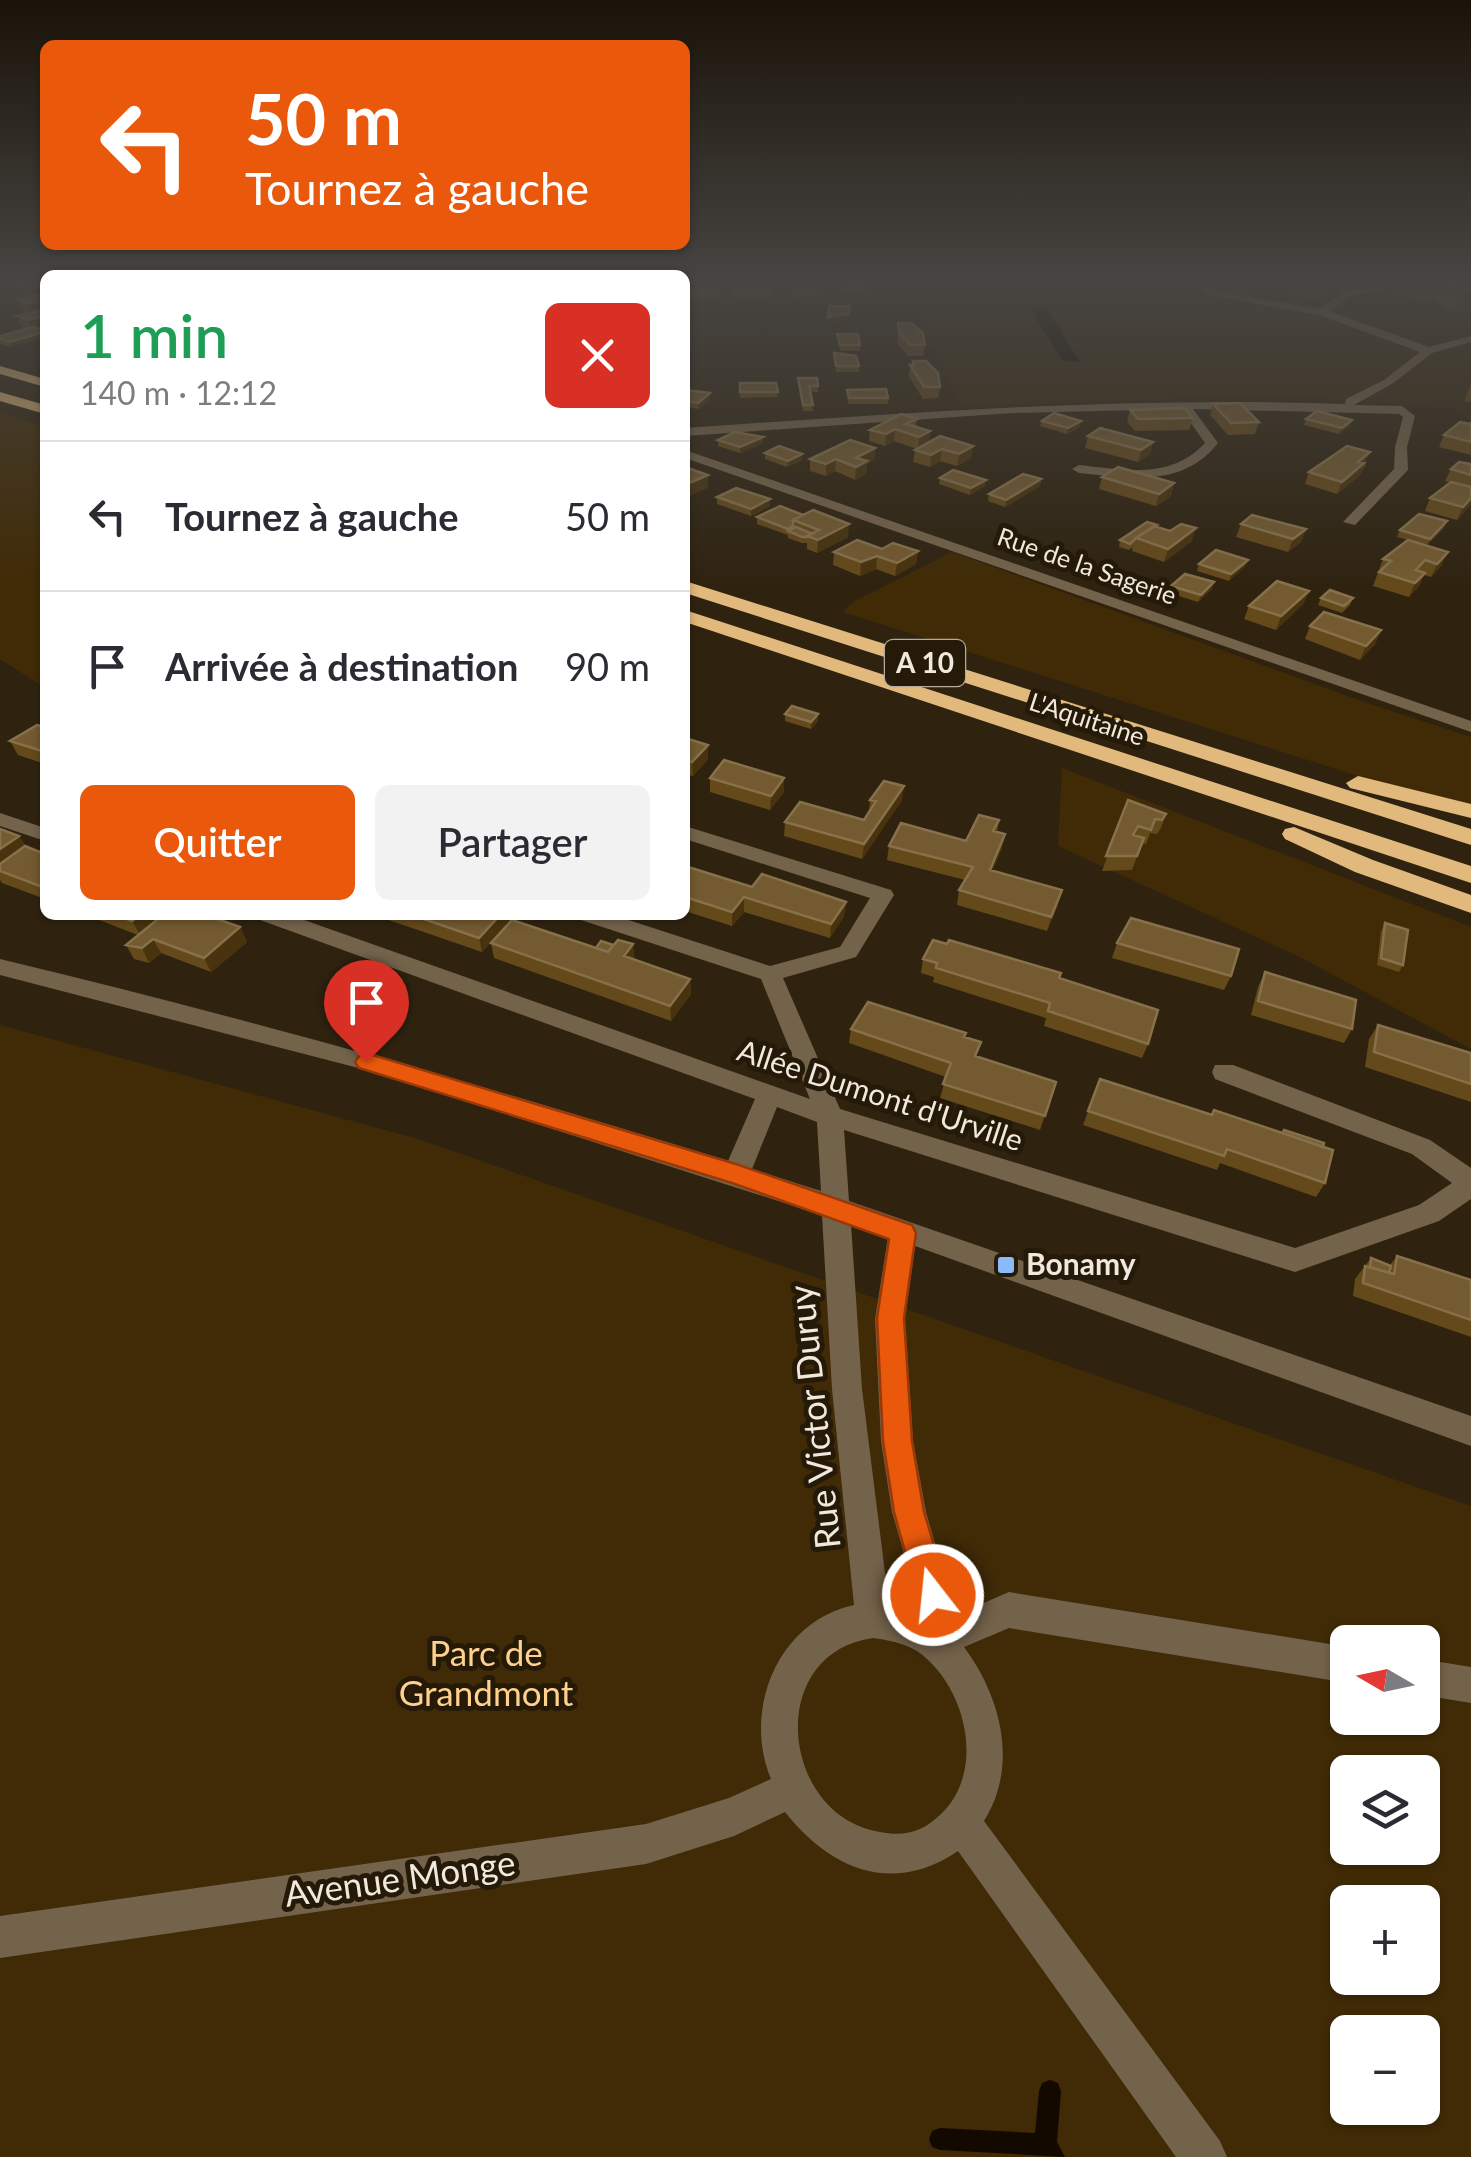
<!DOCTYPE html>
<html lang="fr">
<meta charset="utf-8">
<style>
body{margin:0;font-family:Lato,sans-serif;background:#f2f2f3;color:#2b2b33;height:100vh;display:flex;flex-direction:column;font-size:38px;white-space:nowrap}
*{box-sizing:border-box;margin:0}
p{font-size:32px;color:#7c7c81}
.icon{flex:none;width:55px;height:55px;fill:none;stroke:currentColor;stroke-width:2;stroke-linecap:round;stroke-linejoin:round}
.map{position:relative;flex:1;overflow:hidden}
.panel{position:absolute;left:40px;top:270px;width:650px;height:650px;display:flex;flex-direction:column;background:#fff;border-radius:15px;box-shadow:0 2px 8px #0004}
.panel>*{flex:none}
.top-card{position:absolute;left:40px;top:40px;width:650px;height:210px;border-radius:15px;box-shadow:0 2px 8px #0004;background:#ea580c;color:#fff;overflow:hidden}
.needle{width:65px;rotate:279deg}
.buttons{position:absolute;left:1330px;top:1625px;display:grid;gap:20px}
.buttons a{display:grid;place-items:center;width:110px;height:110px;border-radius:15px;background:#fff;box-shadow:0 2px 8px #0004;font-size:50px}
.pin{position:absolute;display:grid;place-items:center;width:85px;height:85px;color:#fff;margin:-102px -42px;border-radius:50% 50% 50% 0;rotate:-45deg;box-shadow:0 0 10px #0007}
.pin .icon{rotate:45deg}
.me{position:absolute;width:110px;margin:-55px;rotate:344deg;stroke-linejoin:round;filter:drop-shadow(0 0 8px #0008)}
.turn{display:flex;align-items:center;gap:35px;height:210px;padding:0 40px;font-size:45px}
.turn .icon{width:130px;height:130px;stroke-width:2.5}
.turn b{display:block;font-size:70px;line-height:85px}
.round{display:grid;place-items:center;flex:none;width:105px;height:105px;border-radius:15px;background:#f2f2f3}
.summary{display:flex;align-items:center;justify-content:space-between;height:170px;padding:0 40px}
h1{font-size:60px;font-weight:600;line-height:75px;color:#1e9e55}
.primary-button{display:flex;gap:20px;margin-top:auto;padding:20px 40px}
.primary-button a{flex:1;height:115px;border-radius:15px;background:#ea580c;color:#fff;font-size:40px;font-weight:600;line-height:115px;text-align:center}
.primary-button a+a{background:#f2f2f3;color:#2b2b33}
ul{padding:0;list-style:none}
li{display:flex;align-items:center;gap:30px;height:150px;padding:0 40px;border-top:2px solid #e1e1e2}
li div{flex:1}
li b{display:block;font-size:38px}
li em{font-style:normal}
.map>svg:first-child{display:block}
.built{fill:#37270d}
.green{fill:#402b06;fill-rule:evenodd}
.water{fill:#140900}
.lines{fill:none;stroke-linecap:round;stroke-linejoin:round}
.stream{fill:#140900;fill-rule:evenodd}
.minor{fill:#74634b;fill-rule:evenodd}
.highway{fill:#e2b97c;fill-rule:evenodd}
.wall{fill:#64491b}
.shaded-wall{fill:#48330e}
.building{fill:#735a30;stroke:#87714b;stroke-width:2.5}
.route{fill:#ea580c;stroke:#983908;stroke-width:2.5}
.poi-dot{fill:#8abafc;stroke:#251907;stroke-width:4}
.labels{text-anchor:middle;stroke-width:10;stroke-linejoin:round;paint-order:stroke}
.far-street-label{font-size:25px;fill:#f1e9dd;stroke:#251907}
.shield{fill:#251907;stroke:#b4ab9d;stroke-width:2.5}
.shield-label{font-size:28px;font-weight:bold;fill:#f1e9dd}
.street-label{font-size:30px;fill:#f1e9dd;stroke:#251907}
.poi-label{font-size:30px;font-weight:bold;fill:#f1e9dd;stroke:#251907;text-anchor:start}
.near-street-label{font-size:35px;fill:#f1e9dd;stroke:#251907}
.near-park-label{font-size:35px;fill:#fed18e;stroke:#251907}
</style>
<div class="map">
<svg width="1471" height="2157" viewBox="0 0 1471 2157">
<rect width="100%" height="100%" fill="#2f2310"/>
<path class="built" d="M880,283H1471V421L1454,409L1325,399L1248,397L960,406L915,304H899Z"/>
<path class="green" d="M0,412L45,427V688L0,659Z
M952,552L1367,703L1471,737V812L843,612L853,602Z
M1062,768L1471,927V1049L1300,957L1058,846Z
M0,1025L418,1139L1471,1506V2157H0ZM1348,1642H1422V1718H1348ZM1348,1772H1422V1848H1348ZM1348,1902H1422V1978H1348ZM1348,2032H1422V2108H1348Z"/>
<path class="water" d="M1035,306H1045L1080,362L1062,360L1030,308Z"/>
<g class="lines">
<path class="stream" d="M1050,2080L1058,2083L1061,2091L1057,2142L1065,2157L940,2150L932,2147L929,2139L932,2131L940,2128L1035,2133L1039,2091L1042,2083Z"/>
<path class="minor" d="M1201,283H1211L1209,286L1215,291L1319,309L1347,290L1381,287L1385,292L1353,295L1329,311L1429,347L1471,336V342L1432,353L1392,384L1354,405L1402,406L1415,416L1407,447L1408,470L1355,525L1343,522L1394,469L1395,447L1403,417L1399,414L1193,409L1218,443C1183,488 1130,478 1079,473L1072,469L1079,465C1124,470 1171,480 1205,443L1181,409L1012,413L685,436V428C905,413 1125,396 1345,404L1346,399L1384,380L1420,352L1319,315L1208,295L1198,287Z
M685,450L1471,721V732L685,458Z
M0,813L45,828V841L0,826Z
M685,826L891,890L894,895L856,957L783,978L840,1109L1295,1248L1419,1205L1452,1183L1412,1154L1215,1079L1212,1072L1215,1065H1233L1430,1140L1471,1168V1199L1439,1221L1295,1272L844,1130L849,1201L1471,1416V1446L915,1246L905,1319L913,1441L926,1512L950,1595L951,1617L1009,1592L1348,1647V1683L1009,1628L964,1647C1001,1697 1019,1765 984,1821L1220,2141L1227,2157H1176L958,1851C892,1896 830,1869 785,1812L734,1836L646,1864L0,1958V1916L646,1824L729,1798L771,1779C742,1710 778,1621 854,1605L832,1389L822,1215L374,1072L0,975V959C246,1018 487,1086 728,1161L755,1099L260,920L257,915H290L810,1099L761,979L581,920L578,915H613L770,966L840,947L870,898L685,839ZM777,1107L817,1122L821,1191L752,1169ZM851,1224L888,1237L875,1319L881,1441L892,1512L916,1595V1614L889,1605L862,1389ZM873,1638C888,1640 904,1643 917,1651C965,1684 987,1769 942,1813C923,1832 905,1837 880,1832C780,1816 764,1653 873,1638Z
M1422,1659L1471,1667V1703L1422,1695Z"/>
<path class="highway" d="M0,366L45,379V387L0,374Z
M0,392L45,405V414L0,401Z
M685,581L1471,829V845L685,593Z
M685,610L1471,866V883L685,622Z
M1358,776L1471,804V818L1350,788L1346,783Z
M1294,827L1373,860L1471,895V913L1355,872L1285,839L1282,834L1285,829Z"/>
</g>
<path class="wall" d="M837,283H865L868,287V292L846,293Z
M1292,283H1383L1344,291L1332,288L1320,300L1289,294Z
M1384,283H1471L1453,311L1432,300L1418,301Z
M733,286L770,291V297L737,298L733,291Z
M791,286L823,290V296L794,297L791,292Z
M719,287L718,298L690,300V294Z
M45,293V328L40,329L12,347L0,344V336L27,329L22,327L17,316L28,313L22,310L17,299Z
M898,323L925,345L923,356H908L898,344Z
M837,334L860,345V351H840Z
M834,353L859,366V372H836Z
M913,361L940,387L938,398L923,399L909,376L910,365H912Z
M798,378L818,386V392H810L813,411H803Z
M740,383L778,392L777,397L740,398Z
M1471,384V402L1464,401Z
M685,390L710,399L698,409L685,407Z
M847,390L888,398V404H848Z
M1213,404L1259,422L1255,434L1228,435L1210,415Z
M1130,410L1193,418L1189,430L1135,431L1127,422Z
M917,419L916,427L930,431L929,442L973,446L971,458L957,466L940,461L930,467L913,462L915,450L917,449L894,441L885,446L869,441L870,430Z
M1306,419L1350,426L1339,434L1304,425Z
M1042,421L1080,427L1067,434L1040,426Z
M1471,423V455L1439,447L1444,435Z
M1088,436L1153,442L1150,454L1138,462L1085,448Z
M763,437V443L740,453L718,446V440Z
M875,448L874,460L867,464L866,474L855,480L835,471L826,476L810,471V459Z
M765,453L802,460L787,467L765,459Z
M1366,464L1359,476L1337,494L1305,484L1309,472Z
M1471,464V504L1457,520L1425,511L1430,498L1450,483L1445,481L1451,469Z
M1102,477L1174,483L1171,496L1156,506L1099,489Z
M940,478L985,486L970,495L939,484Z
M1041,479L1040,486L1005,507L988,501L989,494Z
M717,497L770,499V506L751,516L717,504Z
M780,506L848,537L817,553L807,549V543H802L788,538V535L757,524V517Z
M1241,524L1306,529L1301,542L1288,552L1236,537Z
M1157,527L1192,541L1164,562L1132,551L1133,547L1129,550L1119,547L1120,540Z
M1444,528L1427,545L1397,537L1400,530Z
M1408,540L1442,565L1431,577L1424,575L1419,586L1409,597L1373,586L1383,559Z
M918,551L916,564L895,576L876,569L860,576L833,565L834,552Z
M1248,560L1245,566L1229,581L1197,571L1199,564Z
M1171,586L1212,589L1198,602L1169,593Z
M1309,591L1303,604L1276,630L1244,619L1249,606Z
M1321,598H1353L1350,605L1342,613L1318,605Z
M1310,626L1381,630L1375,644L1360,660L1305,639Z
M785,714L818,721L811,729L785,721Z
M45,727V764L18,755L10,741Z
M685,738L708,745V759L693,776L685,774Z
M710,778L784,792L770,810L710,792Z
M870,800H902L862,859L784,836L785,822L864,820L869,812Z
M1128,800L1166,814L1161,828L1157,834L1150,833L1146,844L1142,843L1132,870L1102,871Z
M999,820L997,832L1002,848L992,871L1058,905L1047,931L957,905L959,890L965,880L887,860L889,846L966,841Z
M0,829L19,836L26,847L45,854V899L2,883L0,880Z
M685,866L752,887L846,902L844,916L830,938L744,912L732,926L685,911Z
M86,915H206L240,927L247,942L211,972L161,953L149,963L134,959L126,945L138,935Z
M374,915H516L482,952Z
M1385,923L1403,965L1399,972L1377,965L1381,931Z
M491,943L596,948L635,959L690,979L691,994L671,1021L494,958Z
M1117,943L1231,976L1224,990L1112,958Z
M923,959L1060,979L1148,1044L1142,1058L1044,1026L1046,1018L933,982L934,977L921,973Z
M1265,972L1352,1029L1344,1043L1251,1015L1258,987Z
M1378,1025L1471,1053V1102L1365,1067L1369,1039Z
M851,1029L965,1037L977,1056L1056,1082L1040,1130L940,1098L946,1077L849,1043Z
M1100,1079L1211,1115L1282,1133L1284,1130L1323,1147L1325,1183L1316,1197L1220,1163L1217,1170L1083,1125Z
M1397,1256L1471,1280V1337L1353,1296L1355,1279L1371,1258L1390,1265Z"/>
<path class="shaded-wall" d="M39,283H45V287L21,292L19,287Z
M1325,283H1334L1332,288L1320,300Z
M1347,283H1383L1344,291Z
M1471,291V310L1453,311L1461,292Z
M45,300V312L31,315L27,304Z
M848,314V320L828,322V317Z
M45,316V328L32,331L28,320Z
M692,324V329L685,336V330Z
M45,332V338L12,347L10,342Z
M710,393V399L698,409V403Z
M1352,420L1350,426L1339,434L1342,428Z
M1081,421L1080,427L1067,434L1068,428Z
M895,429L894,441L885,446L886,434Z
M930,431L929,443L918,449L919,437Z
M763,437V443L740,453V447Z
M1153,442L1150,454L1138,462L1141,450Z
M973,446L971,458L957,466L959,454Z
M875,448L874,460L867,464L866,474L855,480L856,458Z
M942,449L940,461L930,467L931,455Z
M1370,452L1359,476L1337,494L1342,482L1358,462Z
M802,454V460L787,467L788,461Z
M836,459L835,471L826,476V464Z
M708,475V488L687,497V484Z
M1041,479L1040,486L1005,507L1006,500Z
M986,480L985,486L970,495L971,488Z
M1174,483L1171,496L1156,506L1159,494Z
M1471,498V504L1457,520L1463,507Z
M770,499V506L751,516V509Z
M1447,521L1444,528L1427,545L1430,539Z
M849,524L848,537L817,553L818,540Z
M1196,528L1192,541L1164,562L1168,549Z
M1306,529L1301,542L1288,552L1293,539Z
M918,551L916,564L895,576L897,563Z
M1448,552L1442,565L1431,577L1437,564Z
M877,556L876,569L860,576L861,562Z
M1248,560L1245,566L1229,581L1231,574Z
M1425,573L1419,586L1409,597L1415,583Z
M1214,582L1212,589L1198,602L1201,595Z
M1309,591L1303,604L1276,630L1281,616Z
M1381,630L1375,644L1360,660L1366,646Z
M818,714V721L811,729V722Z
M708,745V759L693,776L692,762Z
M784,778V792L770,810L771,796Z
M904,786L902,800L862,859L864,844Z
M1005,834L1002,848L986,885L990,870Z
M19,836L28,851L0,870V849Z
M1062,890L1058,905L1047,931L1051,917Z
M744,897V912L732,926V912Z
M846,902L844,916L830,938L831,924Z
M140,915H165L140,935L132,921Z
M500,915H516L482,952L479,938Z
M240,927L247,942L211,972L204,958Z
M153,939L161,953L149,963L142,948Z
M633,944L635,959L625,971L624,956Z
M690,979L691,994L671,1021L670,1006Z"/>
<path class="building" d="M10,283H39L19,287Z
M817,283L823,290L794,292L791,286Z
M842,283H865L868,287L846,288Z
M1443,283H1471V291L1461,292Z
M767,285L770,291L737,293L733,286Z
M719,287L718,293L690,294L691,288Z
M45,293V300L27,304L17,299Z
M829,306H850L848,314L828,317Z
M45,309V316L28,320L17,316Z
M898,323H911L923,333L925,345H910L899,333Z
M33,327L45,330V332L10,342L0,339V336Z
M837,334H858L860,345H840Z
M834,353L856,356L859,366H836Z
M913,361H926L938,373L940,387H924L910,365H914Z
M798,378H817L818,386H809L813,405H803Z
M740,383H776L778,392H740Z
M886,389L888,398H849L847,390Z
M685,390L710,393L698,403L685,401Z
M1240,403L1259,422L1231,423L1213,404Z
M1185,408L1193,418L1138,419L1130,410Z
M1317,411L1352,420L1342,428L1306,419Z
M1054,413L1081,421L1068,428L1042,421Z
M901,414L917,419L906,424L930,431L919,437L895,429L886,434L870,430Z
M1460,422L1470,424L1471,423V442L1444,435Z
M1100,428L1153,442L1141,450L1088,436Z
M735,432L763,437L740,447L718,440Z
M940,436L973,446L959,454L942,449L931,455L915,450Z
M850,440L875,448L856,458L867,461L856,467L836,459L826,464L810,459Z
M779,446L802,454L788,461L765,453Z
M1347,446L1370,452L1358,462L1364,463L1342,482L1309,472Z
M1459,462L1471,464V475L1451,469Z
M685,467L708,475L687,484H685Z
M1118,467L1174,483L1159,494L1102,477Z
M953,470L986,480L971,488L940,478Z
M1023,474L1041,479L1006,500L989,494Z
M1451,482L1471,487V498L1463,507L1430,498Z
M736,488L770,499L751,509L717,497Z
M780,506L803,515L793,520V526L788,529L757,517Z
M813,510L849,524L818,540L807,536L819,530L793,520Z
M1419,514L1447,521L1430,539L1400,530Z
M1252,515L1306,529L1293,539L1241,524Z
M1147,522L1157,525L1136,538L1130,544L1120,540Z
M1181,524L1196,528L1168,549L1136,538L1154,526L1170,531Z
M796,527L812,534L807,536L809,537H802L788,531Z
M857,540L882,549L893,543L918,551L897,563L877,556L861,562L834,552Z
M1408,540L1448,552L1437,564L1425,560L1416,570L1425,573L1415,583L1379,572L1391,561L1383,559Z
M1216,550L1248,560L1231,574L1199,564Z
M1185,574L1214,582L1201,595L1171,586Z
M1277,581L1309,591L1281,616L1249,606Z
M1330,590L1353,598L1344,606L1321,598Z
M1324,612L1381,630L1366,646L1310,626Z
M792,706L818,714L811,722L785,714Z
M37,725L45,727V752L10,741Z
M685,738L708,745L692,762L685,760Z
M724,760L784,778L771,796L710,778Z
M884,781L904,786L864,844L785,822L800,802L864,820L876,801L870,800Z
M1128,800L1166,814L1162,820L1155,819L1151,830L1138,826L1133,835L1144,838L1137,856H1106Z
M979,815L999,820L993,831L1005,834L990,870L1062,890L1051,917L959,890L973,867L889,846L901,823L966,841Z
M0,829L19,836L0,849Z
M25,846L45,854V888L0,871V864Z
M685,866L752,887L762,874L846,902L831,924L744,897L732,912L685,897Z
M117,915H140L132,921Z
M163,915H206L240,927L204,958L153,939L142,948L126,945Z
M412,915H500L479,938Z
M1131,918L1239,949L1231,976L1117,943Z
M512,920L608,952L618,940L633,944L624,956L690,979L670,1006L491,943Z
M1385,923L1408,930L1403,965L1381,958Z
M933,940L947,944L949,940L1061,973L1059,978L1158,1010L1148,1044L1048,1011L1050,1003L936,968L937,963L923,959Z
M601,941L613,945L608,952L596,948Z
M1265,972L1356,1000L1352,1029L1258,1001Z
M868,1002L966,1033L964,1037L981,1042L975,1056L1056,1082L1045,1116L943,1084L951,1063L851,1029Z
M1378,1025L1471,1053V1084L1374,1052Z
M1100,1079L1212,1115L1214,1110L1333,1150L1325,1183L1227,1149L1224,1156L1088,1111Z
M1284,1130L1324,1143L1323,1147L1283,1133Z
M1397,1256L1471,1280V1320L1363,1283L1365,1266L1394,1274Z
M1371,1258L1391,1266L1389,1273L1370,1267Z"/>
<linearGradient id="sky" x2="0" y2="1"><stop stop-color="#1a1309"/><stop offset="0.48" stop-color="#474542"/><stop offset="1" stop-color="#474542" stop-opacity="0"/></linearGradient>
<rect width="1471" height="585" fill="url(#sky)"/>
<path class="route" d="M366,1053L736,1164L912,1225L916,1233L904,1318L912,1441L924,1512L949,1595L944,1606L933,1611L922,1606L917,1595L894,1512L883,1441L877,1318L889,1239L732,1183L359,1068L355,1062L359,1056Z"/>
<rect class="poi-dot" x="996" y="1255" width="20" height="20" rx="5"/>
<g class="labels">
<g class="far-street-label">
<text transform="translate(1087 566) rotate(19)" y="9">Rue de la Sagerie</text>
<text transform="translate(1087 719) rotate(18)" y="9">L'Aquitaine</text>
</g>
<rect class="shield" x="885" y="640" width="80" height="46" rx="8"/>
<g class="shield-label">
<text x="925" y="673">A 10</text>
</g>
<g class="street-label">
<text transform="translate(880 1096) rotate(18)" y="10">Allée Dumont d'Urville</text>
</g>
<g class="poi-label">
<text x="1026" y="1275">Bonamy</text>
</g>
<g class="near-street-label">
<text transform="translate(815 1417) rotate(-96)" y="12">Rue Victor Duruy</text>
<text transform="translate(400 1879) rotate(-8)" y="12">Avenue Monge</text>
</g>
<g class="near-park-label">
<text x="486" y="1666">Parc de<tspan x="486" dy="40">Grandmont</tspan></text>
</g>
</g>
</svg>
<div class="buttons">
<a><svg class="needle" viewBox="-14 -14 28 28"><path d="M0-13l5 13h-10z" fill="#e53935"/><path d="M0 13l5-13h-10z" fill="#7c7c81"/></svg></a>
<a><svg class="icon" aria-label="layers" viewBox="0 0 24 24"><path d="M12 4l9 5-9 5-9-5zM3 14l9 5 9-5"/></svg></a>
<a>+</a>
<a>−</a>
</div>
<div class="pin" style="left:366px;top:1062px;background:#d93025"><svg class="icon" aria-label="arrive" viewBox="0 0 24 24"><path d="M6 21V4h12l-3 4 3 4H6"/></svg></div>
<svg class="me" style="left:933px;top:1595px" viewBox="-20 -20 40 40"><circle r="17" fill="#ea580c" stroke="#fff" stroke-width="3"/><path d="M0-11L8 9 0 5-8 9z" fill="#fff"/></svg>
<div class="top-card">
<div class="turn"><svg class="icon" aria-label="left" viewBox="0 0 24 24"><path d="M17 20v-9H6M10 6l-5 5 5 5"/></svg><div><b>50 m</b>Tournez à gauche</div></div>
</div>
<section class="panel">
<div class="summary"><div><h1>1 min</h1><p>140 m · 12:12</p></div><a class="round" style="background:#d93025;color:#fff"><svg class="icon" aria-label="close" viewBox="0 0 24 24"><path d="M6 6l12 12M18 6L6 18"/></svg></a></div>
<ul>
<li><svg class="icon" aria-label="left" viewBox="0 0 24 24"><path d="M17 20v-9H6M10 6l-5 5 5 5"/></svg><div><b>Tournez à gauche</b></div><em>50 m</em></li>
<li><svg class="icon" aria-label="arrive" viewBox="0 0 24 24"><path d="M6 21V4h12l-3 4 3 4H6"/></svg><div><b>Arrivée à destination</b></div><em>90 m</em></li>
</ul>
<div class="primary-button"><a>Quitter</a><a>Partager</a></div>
</section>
</div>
